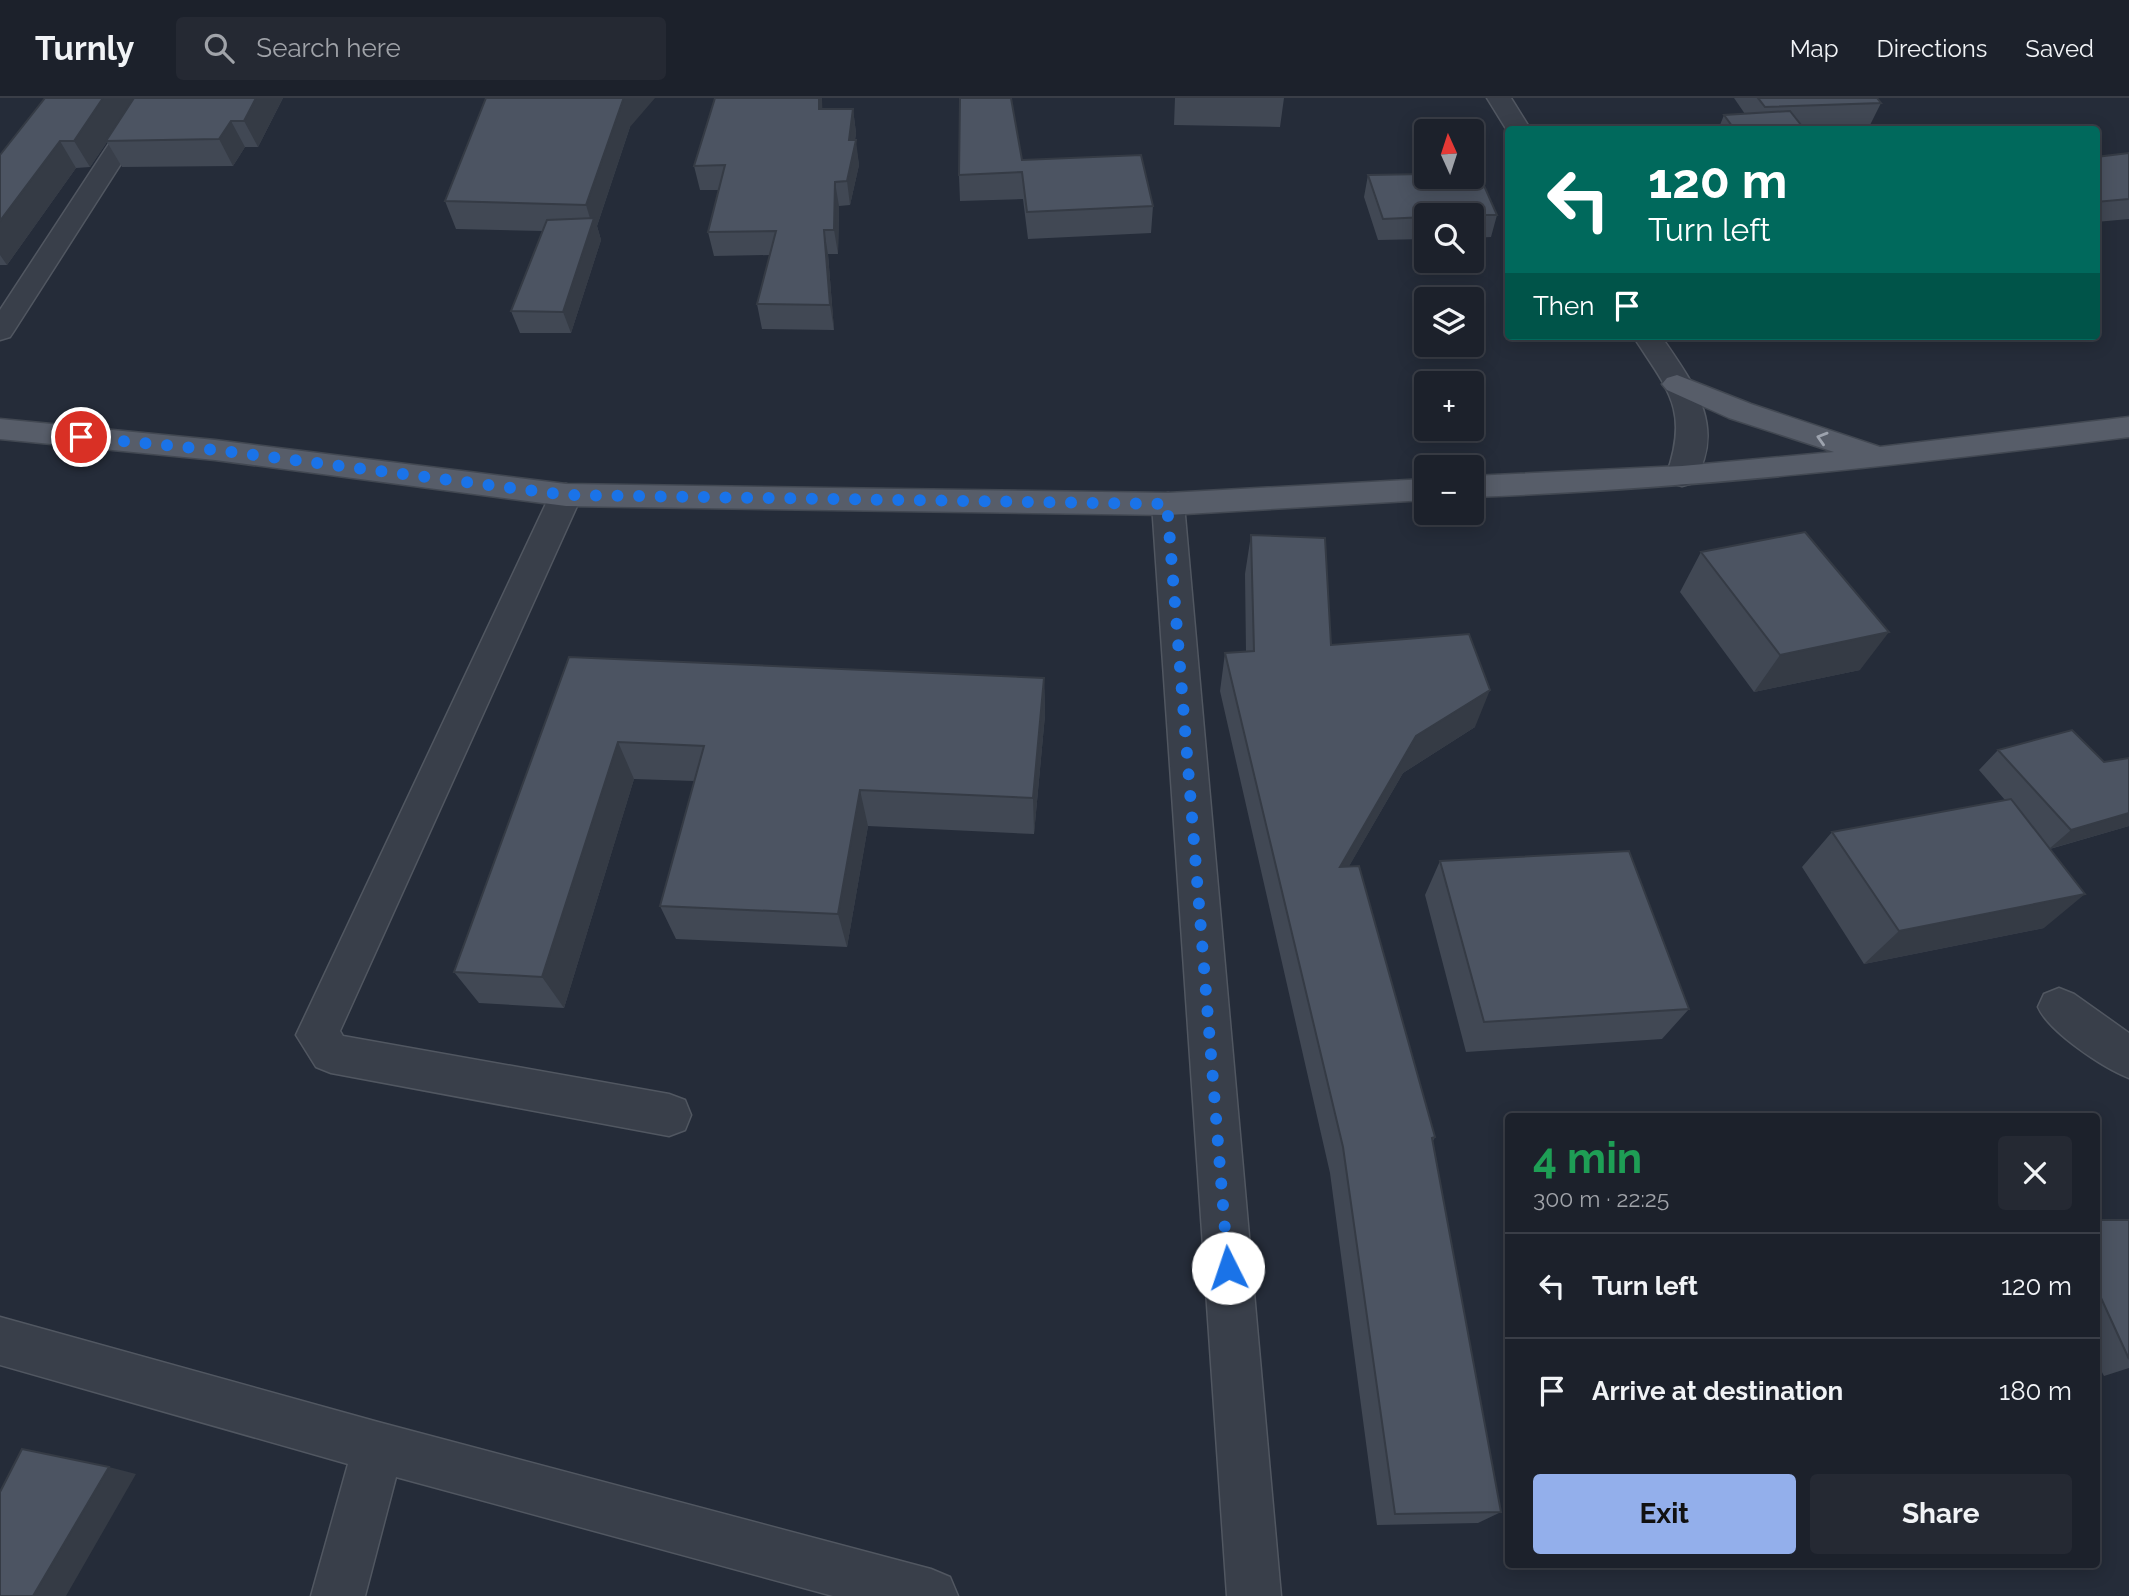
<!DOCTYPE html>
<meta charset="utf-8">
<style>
body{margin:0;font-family:Raleway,sans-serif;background:#252933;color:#f1f3f6;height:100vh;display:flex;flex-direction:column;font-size:26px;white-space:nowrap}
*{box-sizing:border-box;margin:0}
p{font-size:23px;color:#a0a3a9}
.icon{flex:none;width:38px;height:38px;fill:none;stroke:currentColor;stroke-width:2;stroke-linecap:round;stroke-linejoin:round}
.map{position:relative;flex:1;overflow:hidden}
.sheet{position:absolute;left:1505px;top:1015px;width:595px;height:455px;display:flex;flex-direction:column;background:#1c212b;border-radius:7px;box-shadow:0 4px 18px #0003,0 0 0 2px #3a3e47}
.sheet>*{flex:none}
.top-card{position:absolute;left:1505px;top:28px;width:595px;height:214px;border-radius:7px;box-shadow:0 4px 18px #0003,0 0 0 2px #3a3e47;background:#00695c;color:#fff;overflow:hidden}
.needle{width:46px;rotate:357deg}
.fabs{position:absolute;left:1414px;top:21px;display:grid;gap:14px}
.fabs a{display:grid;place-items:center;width:70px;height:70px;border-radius:7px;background:#1c212b;box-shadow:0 4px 18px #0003,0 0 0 2px #3a3e47;font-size:35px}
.pin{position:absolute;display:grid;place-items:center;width:60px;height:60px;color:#fff;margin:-30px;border:4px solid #fff;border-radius:50%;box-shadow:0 2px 7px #0007}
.me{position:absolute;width:77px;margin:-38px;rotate:356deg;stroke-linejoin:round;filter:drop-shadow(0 0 5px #0008)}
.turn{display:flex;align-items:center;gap:24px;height:147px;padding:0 28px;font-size:32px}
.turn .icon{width:91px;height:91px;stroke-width:2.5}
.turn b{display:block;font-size:49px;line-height:60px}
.then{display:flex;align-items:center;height:66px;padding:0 28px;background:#0003;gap:14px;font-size:26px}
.round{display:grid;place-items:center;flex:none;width:74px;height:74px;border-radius:7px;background:#252933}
.summary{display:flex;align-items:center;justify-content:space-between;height:119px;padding:0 28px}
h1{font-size:42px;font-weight:700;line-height:52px;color:#1e9e55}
.button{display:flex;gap:14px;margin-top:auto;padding:14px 28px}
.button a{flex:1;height:80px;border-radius:7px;background:#93afeb;color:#111;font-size:28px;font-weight:700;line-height:80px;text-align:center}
.button a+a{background:#252933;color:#f1f3f6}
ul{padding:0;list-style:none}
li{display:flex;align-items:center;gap:21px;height:105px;padding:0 28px;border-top:2px solid #3a3e47}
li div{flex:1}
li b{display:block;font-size:26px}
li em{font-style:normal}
header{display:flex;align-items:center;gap:42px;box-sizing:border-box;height:98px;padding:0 35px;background:#1c212b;border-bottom:2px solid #3a3e47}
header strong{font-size:33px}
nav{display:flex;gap:38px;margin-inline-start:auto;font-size:24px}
.search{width:490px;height:63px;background:#252933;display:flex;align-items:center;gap:18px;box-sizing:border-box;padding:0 24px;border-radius:7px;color:#a0a3a9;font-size:26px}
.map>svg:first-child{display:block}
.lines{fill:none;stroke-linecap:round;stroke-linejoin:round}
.street-casing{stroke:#515761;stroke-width:3}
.primary-casing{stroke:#424852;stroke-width:3}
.street{fill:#393f4a;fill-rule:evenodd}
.primary{fill:#575d69;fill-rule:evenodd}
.wall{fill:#414854}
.shaded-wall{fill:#353b45}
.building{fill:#4c5462;stroke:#353b45;stroke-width:2}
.oneway{stroke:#9da3ae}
.route{stroke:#1a73e8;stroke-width:12;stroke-dasharray:0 21.6}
</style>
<header>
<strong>Turnly</strong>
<div class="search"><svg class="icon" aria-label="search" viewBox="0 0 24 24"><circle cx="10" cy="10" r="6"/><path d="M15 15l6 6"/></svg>Search here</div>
<nav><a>Map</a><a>Directions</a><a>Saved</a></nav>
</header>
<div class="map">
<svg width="2129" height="1498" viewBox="0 0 2129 1498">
<rect width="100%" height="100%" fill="#252c39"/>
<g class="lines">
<g class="street-casing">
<path id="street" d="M139,0H163L14,233L10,239L0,242V212Z
M1487,0H1511L1531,32H1508V34Z
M1633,238H1661C1693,285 1728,329 1693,385L1682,388L1671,385L1666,378C1690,312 1668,292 1633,238Z
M566,386L577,389L582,397L340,933L343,938L669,996L685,1002L691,1017L685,1032L669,1038L331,975L316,969L296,937L550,397L555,389Z
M1168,395L1179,398L1184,406L1281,1498H1227L1152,406L1157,398Z
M2059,890L2074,896L2129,935V980C2103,970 2049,934 2038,909L2044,896Z
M0,1219L378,1324L931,1471L950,1479L958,1498H833L396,1379L365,1498H311L348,1366L0,1267Z"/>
</g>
<g class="primary-casing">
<path id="primary" d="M1677,277L1751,306L1880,349L2129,319V339C1910,366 1692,391 1472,399V378L1682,368L1834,354L1729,320L1667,292L1662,286L1667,280Z
M0,321L215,342L566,386L1168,395L1426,381V402L1168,417L566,408L215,362L0,341Z"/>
</g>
<use href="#street" class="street"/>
<use href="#primary" class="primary"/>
</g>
<path class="wall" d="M45,0H283L258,49H245L233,68L122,69L107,44L90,69L76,70L7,167H0V57Z
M715,0H822V11H853L856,35L855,42L859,67L850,107L839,108L838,156H828L834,232L762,231L757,206L770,157L714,158L708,134L719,92H700L694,68Z
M1175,0H1284L1280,29L1174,27Z
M1734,0H1877L1881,5L1870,27L1803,29L1805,32H1718L1724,17L1745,16Z
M630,29L597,128L601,142L571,235H520L511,213L543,133L456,131L445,103Z
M2129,55V121L2096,124V59Z
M1022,62L1153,108L1151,135L1028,141L1023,101L960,103L959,77Z
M1368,77L1497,117L1491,139L1472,140V117H1426V141L1378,142L1364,99Z
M1251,437L1331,547L1475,629L1403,675L1349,768L1435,1039L1433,1043L1501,1414L1478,1425L1377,1427L1330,1075L1220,593L1225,555L1246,554L1245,476Z
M1701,454L1860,572L1754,594L1680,494Z
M569,559L1044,580L1045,617L1034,736L868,728L847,849L676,841L660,808L694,683L634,681L564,910L479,905L454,874Z
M1998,652L2129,728L2050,751L2044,830L1864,866L1802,769L1832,734L2005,702L1979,672Z
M1440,763L1689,911L1662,941L1466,954L1425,797Z
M2096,1122H2129V1270L2104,1278L2096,1263Z"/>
<path class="shaded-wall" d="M103,0H136L106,43L107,44L90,69L74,43Z
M256,0H283L258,49L244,23Z
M624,0H655L630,29L597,128L601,142L571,235L563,214L592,127L586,107L623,2Z
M819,0H822L823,35L819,11Z
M853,11L856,35L854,50L856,42L859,67L850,107L847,83L849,42Z
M231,23L245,49L233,68L219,41Z
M60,43L76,70L7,167L0,157V123Z
M835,84L839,108L838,156L834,132Z
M824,132L828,156L834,232L830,207Z
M1889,534L1860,572L1754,594L1780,557Z
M1044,580L1045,617L1034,736L1033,700Z
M1490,592L1475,629L1403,675L1329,803L1340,769L1416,638Z
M618,644L634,681L564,910L542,879Z
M860,692L868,728L847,849L838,816Z
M2129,715V728L2049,751L2071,732Z
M2085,796L2044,830L1864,866L1899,833Z
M109,1369L136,1376L66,1498H33Z"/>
<path class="building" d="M45,0H103L74,43H60L0,123V57Z
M134,0H256L244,23H231L219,41L106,43Z
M486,0H624L623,2L586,107L445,103Z
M715,0H819V11H853L849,42H856L847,83L835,84L834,132H824L830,207L757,206L776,133L708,134L725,67L694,68Z
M960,0H1011L1022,62L1141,57L1153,108L1027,114L1022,74L959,77Z
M1758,0H1877L1881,5L1765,9Z
M1790,13L1805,32H1735L1724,17Z
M2129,55V101L2096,104V59Z
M1472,74H1478L1497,117H1426V119L1383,121L1368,77L1426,76V79H1472Z
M594,120L563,214L511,213L547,122Z
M1805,434L1889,534L1780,557L1701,454Z
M1251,437L1325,440L1331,547L1469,536L1490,592L1416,638L1340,769L1359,768L1435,1039L1432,1040L1501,1414L1395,1416L1343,1049L1225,555L1254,553Z
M569,559L1044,580L1033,700L860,692L838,816L660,808L704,648L618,644L542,879L454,874Z
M2072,632L2104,664L2129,660V715L2071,732L1998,652Z
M2011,701L2085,796L1899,833L1832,734Z
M1629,753L1689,911L1484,924L1440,763Z
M2096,1122H2129V1261L2096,1189Z
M22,1351L109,1369L33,1498H0V1394Z"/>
<defs><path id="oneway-chevron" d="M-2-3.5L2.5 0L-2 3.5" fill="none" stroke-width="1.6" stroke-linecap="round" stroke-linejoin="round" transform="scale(1.75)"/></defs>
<use class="oneway" href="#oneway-chevron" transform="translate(1822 340) rotate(-163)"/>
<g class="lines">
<path class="route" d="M81,339L215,352L566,397L1167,406L1228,1170"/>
</g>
</svg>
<div class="fabs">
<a><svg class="needle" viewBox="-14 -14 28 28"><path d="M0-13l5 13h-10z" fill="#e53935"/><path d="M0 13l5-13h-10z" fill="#a0a3a9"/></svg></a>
<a><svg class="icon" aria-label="search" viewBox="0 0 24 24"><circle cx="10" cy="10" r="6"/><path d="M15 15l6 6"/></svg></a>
<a><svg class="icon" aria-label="layers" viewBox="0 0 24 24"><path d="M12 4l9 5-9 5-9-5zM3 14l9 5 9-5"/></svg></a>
<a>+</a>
<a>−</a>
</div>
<div class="pin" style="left:81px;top:339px;background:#d93025"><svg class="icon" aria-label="arrive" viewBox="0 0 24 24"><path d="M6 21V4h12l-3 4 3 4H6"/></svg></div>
<svg class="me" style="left:1228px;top:1170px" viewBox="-20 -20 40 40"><circle r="19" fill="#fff"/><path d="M0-13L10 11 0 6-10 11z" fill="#1a73e8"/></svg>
<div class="top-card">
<div class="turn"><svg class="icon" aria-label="left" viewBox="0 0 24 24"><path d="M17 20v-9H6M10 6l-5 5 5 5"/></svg><div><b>120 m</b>Turn left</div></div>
<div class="then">Then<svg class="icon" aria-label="arrive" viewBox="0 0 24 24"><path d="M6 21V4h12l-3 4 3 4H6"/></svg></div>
</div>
<section class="sheet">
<div class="summary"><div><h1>4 min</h1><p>300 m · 22:25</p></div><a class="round"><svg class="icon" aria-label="close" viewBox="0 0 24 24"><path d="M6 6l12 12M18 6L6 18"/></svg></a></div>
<ul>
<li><svg class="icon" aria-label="left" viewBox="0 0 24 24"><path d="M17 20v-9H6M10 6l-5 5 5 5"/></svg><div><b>Turn left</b></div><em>120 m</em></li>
<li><svg class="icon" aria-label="arrive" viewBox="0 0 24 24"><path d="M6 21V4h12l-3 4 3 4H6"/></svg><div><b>Arrive at destination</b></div><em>180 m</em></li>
</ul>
<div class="button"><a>Exit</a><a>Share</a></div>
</section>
</div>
